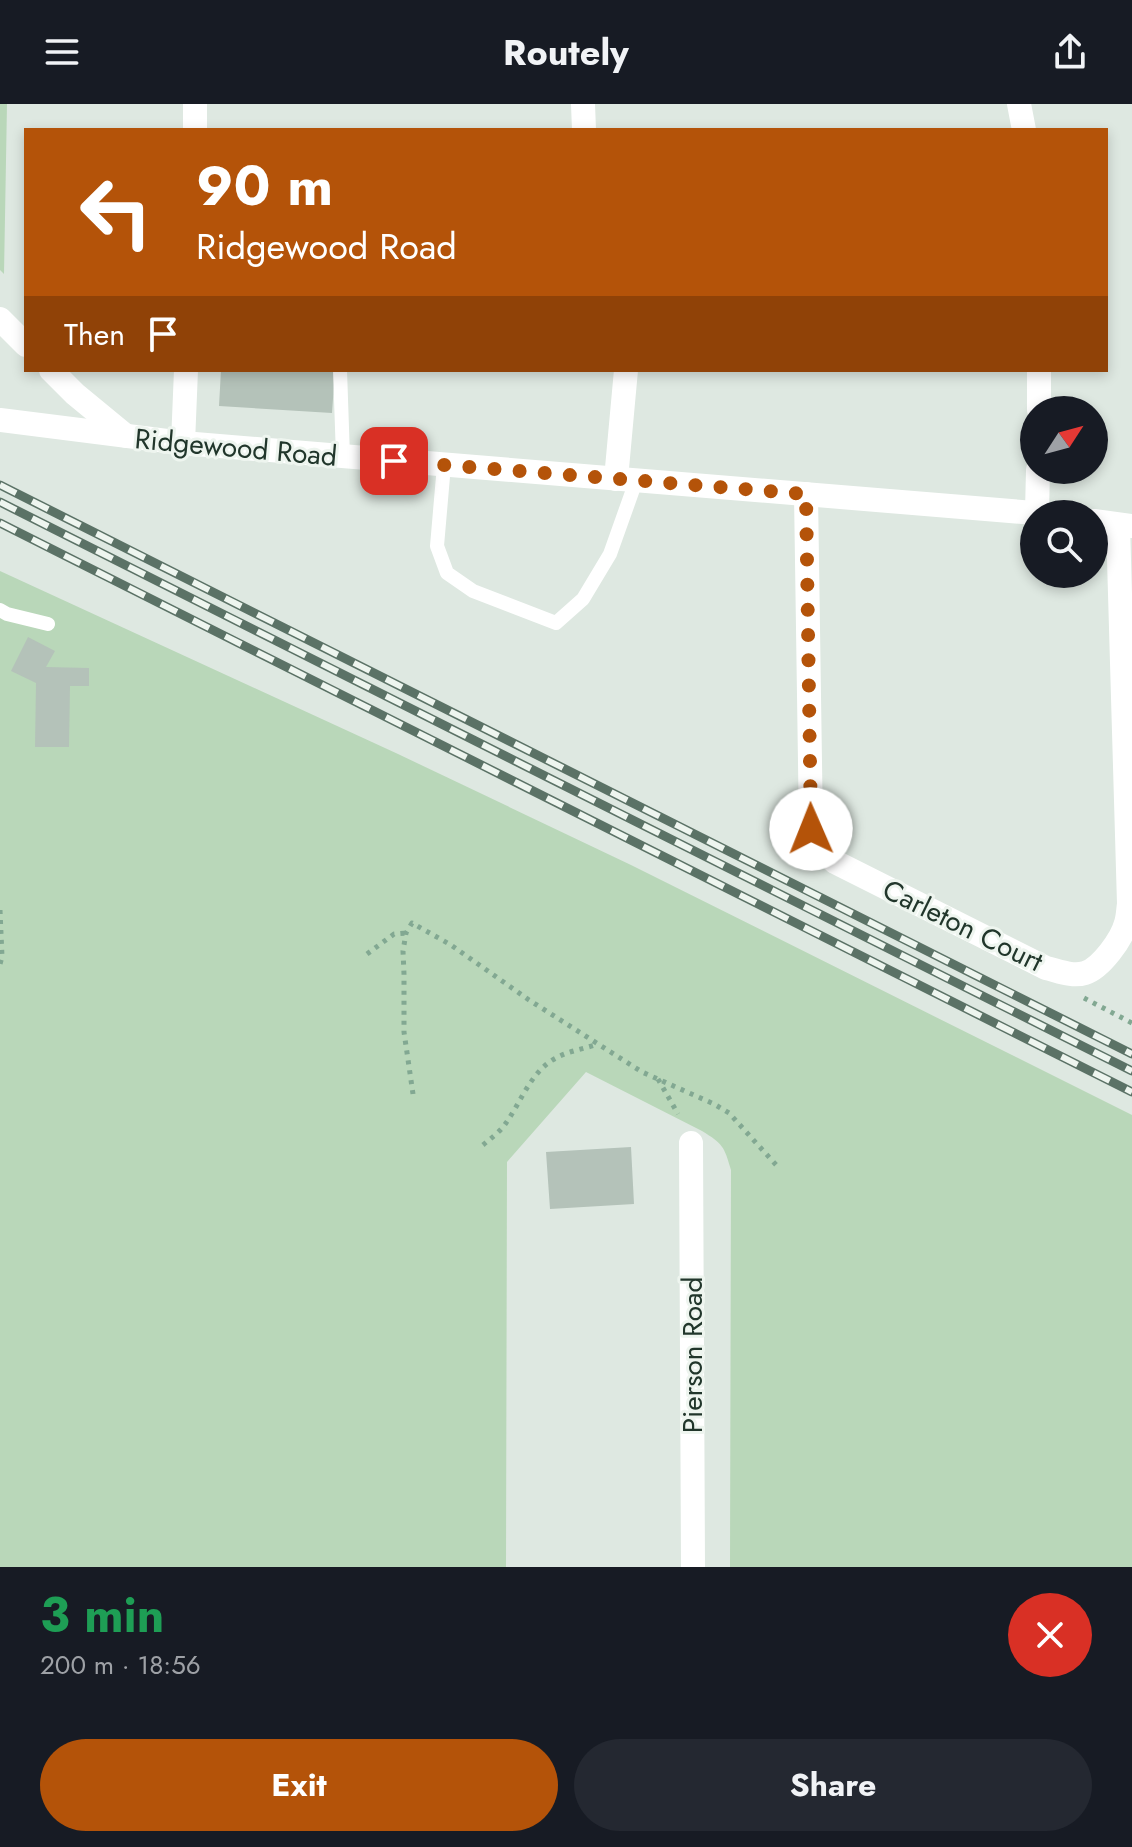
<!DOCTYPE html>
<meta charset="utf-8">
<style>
body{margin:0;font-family:Jost,sans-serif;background:#242831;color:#f1f3f6;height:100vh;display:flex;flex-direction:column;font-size:30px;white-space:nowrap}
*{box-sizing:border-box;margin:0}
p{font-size:26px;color:#9ea1a6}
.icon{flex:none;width:44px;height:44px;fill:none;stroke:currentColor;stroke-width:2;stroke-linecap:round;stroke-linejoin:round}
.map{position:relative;height:1463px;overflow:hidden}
.side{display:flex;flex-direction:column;background:#171b24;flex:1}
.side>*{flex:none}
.guide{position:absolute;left:24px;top:24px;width:1084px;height:244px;border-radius:0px;box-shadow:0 4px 12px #0003;background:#b45309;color:#fff;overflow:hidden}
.needle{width:52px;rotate:54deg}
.controls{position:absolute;left:1020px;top:292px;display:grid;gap:16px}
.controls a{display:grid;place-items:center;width:88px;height:88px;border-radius:50%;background:#171b24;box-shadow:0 4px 12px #0003;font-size:40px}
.pin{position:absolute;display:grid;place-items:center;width:68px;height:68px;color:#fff;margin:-34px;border-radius:16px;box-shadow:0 4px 12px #0006}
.me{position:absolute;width:88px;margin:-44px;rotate:359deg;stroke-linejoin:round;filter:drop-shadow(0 0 6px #0008)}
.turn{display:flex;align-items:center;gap:28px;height:168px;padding:0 40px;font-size:36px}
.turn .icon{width:104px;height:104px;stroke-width:2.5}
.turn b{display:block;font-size:56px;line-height:68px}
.then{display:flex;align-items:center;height:76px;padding:0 40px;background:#0003;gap:16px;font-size:30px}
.round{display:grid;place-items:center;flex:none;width:84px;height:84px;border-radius:42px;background:#242831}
.headline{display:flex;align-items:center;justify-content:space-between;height:136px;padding:0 40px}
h1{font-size:48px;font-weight:700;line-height:60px;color:#1e9e55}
.primary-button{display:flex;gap:16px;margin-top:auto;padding:16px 40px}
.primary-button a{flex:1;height:92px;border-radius:48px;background:#b45309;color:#fff;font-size:32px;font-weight:700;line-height:92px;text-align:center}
.primary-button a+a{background:#242831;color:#f1f3f6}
header{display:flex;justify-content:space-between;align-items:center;height:104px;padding:0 40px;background:#171b24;font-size:36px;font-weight:700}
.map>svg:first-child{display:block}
.green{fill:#b9d7b9}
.building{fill:#b4c2b9}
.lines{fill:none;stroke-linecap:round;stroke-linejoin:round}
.path{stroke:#82a892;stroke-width:5;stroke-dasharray:4 6;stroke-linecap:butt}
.service{stroke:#fff;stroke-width:14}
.minor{stroke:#fff;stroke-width:24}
.tertiary{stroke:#fff;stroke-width:24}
.rail-casing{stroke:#5b7266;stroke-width:9}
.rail{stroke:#eef5ef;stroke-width:6;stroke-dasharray:18;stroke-linecap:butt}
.route{stroke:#b45309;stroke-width:14;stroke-dasharray:0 25.2}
.labels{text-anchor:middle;stroke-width:6;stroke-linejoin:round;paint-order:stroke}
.street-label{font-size:28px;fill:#21362b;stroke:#eef5ef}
</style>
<header><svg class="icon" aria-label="menu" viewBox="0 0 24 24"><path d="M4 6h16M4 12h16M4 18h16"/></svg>Routely<svg class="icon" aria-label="share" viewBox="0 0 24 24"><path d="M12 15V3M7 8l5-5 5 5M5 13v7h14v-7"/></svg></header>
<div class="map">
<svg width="1132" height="1463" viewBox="0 0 1132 1463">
<rect width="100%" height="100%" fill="#dee8e1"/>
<path class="green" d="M0,0H7L4,170L0,166Z
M0,467L398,650L631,761L1132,1011V1463H730L731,1066C724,1042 723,1040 702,1027L586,968L507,1058L506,1463H0Z"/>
<path class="building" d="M221,266H335L332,309L219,302Z
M28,533L55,547L46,563L89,564V582H70L69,643H35L36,579L11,567Z
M631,1043L634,1100L550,1105L546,1048Z"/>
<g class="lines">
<path class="path" d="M0,806L2,853L0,860
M367,850L394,830L406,829
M1084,894L1132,919
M658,975L678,1010
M413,990L404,928V870L403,847L406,829L412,819L451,841L529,896L642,968L714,1000L729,1009L778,1063
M483,1041C491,1034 500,1028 506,1019C521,998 531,967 556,954C568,947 584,945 598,940"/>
<path class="service" d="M340,266L343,353
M444,361L437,442L447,469L473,487L556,519L583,495L610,450L636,377
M0,506L7,510L48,520"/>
<path class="minor" d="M583,0L584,26
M1019,0L1024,26
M195,26V0
M0,215L26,241
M51,266L75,290L126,332
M1039,306V266
M183,339L186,266
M616,375L626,266
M806,390L811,725L819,742L835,758L1046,864C1059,867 1072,873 1085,869C1101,864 1122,835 1126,819C1128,813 1128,806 1129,800L1118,421
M1037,408L1038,366
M691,1039L693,1463"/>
<path class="tertiary" d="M0,316L183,339L1047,410
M1094,417L1132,422"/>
<g class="rail-casing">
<path id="rail" d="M0,381L1132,950
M0,398L1132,967
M0,419L1132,988"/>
</g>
<use href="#rail" class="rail"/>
</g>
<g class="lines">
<path class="route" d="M394,357L806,390L811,725"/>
</g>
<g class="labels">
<g class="street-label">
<text transform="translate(236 343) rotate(5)" y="10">Ridgewood Road</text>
<text transform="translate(963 821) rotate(26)" y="10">Carleton Court</text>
<text transform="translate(692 1251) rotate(-90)" y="10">Pierson Road</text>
</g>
</g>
</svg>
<div class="controls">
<a><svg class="needle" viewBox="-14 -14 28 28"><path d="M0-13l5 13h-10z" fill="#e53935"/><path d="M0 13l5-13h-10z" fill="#9ea1a6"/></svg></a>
<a><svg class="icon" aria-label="search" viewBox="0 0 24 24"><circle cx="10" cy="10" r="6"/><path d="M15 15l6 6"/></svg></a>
</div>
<div class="pin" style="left:394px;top:357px;background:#d93025"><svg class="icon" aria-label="arrive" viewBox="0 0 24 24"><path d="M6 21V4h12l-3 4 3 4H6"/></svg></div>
<svg class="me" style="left:811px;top:725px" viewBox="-20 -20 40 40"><circle r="19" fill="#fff"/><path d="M0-13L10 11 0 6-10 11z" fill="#b45309"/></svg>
<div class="guide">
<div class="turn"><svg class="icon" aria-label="left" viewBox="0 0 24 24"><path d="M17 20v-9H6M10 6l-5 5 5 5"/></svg><div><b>90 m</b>Ridgewood Road</div></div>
<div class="then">Then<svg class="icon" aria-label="arrive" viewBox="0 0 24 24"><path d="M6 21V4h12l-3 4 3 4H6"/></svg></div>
</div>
</div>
<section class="side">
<div class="headline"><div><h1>3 min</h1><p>200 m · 18:56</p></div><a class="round" style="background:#d93025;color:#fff"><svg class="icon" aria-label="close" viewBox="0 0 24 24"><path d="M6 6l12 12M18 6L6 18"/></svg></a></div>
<div class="primary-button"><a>Exit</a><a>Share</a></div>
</section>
